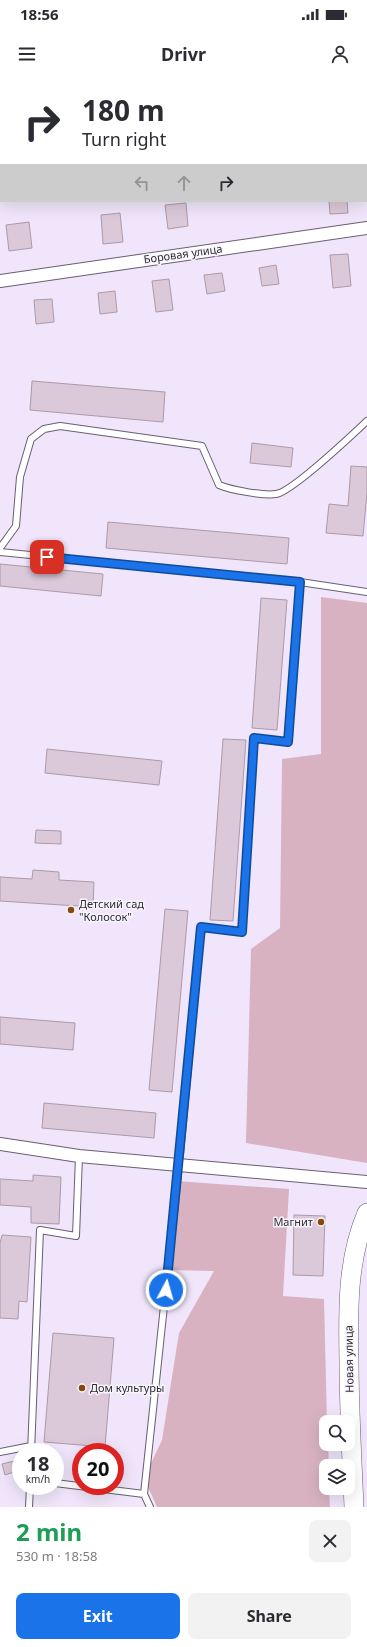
<!DOCTYPE html>
<meta charset="utf-8">
<style>
body{margin:0;font-family:"Noto Sans",sans-serif;background:#f2f2f3;color:#2b2b33;height:100vh;display:flex;flex-direction:column;font-size:15px;white-space:nowrap}
*{box-sizing:border-box;margin:0}
p{font-size:13px;color:#7c7c81}
.icon{flex:none;width:22px;height:22px;fill:none;stroke:currentColor;stroke-width:2;stroke-linecap:round;stroke-linejoin:round}
.map{position:relative;height:1427px;overflow:hidden}
.panel{display:flex;flex-direction:column;background:#fff;flex:1}
.panel>*{flex:none}
.guide{position:absolute;left:0px;top:0px;width:367px;height:122px;box-shadow:0 4px 16px #0002;background:#fff;color:#2b2b33;overflow:hidden}
.fabs{position:absolute;left:319px;top:1335px;display:grid;gap:8px}
.fabs a{display:grid;place-items:center;width:36px;height:36px;border-radius:8px;background:#fff;box-shadow:0 4px 16px #0002;font-size:20px}
.speed{position:absolute;left:12px;top:1363px;display:flex;gap:8px;font-size:20px;font-weight:700;text-align:center}
.speed>*{display:grid;place-content:center;width:52px;height:52px;border-radius:50%;background:#fff;box-shadow:0 4px 16px #0002;line-height:1}
.speed small{font-size:10px;font-weight:400}
.speed .limit{border:6px solid #d22;background:#fff;color:#111}
.pin{position:absolute;display:grid;place-items:center;width:34px;height:34px;color:#fff;margin:-17px;border-radius:8px;box-shadow:0 2px 6px #0006}
.me{position:absolute;width:44px;margin:-22px;rotate:6deg;stroke-linejoin:round;filter:drop-shadow(0 0 3px #0008)}
.turn{display:flex;align-items:center;gap:14px;height:84px;padding:0 16px;font-size:18px}
.turn .icon{width:52px;height:52px;stroke-width:2.5}
.turn b{display:block;font-size:28px;line-height:34px}
.lanes{display:flex;align-items:center;height:38px;padding:0 16px;background:#0003;justify-content:center;gap:20px;direction:ltr}
.lanes .off{opacity:.35}
.round{display:grid;place-items:center;flex:none;width:42px;height:42px;border-radius:8px;background:#f2f2f3}
.overview{display:flex;align-items:center;justify-content:space-between;height:68px;padding:0 16px}
h1{font-size:24px;font-weight:700;line-height:30px;color:#1e9e55}
.button{display:flex;gap:8px;margin-top:auto;padding:8px 16px}
.button a{flex:1;height:46px;border-radius:8px;background:#1a73e8;color:#fff;font-size:16px;font-weight:700;line-height:46px;text-align:center}
.button a+a{background:#f2f2f3;color:#2b2b33}
.status{display:flex;justify-content:space-between;align-items:center;height:28px;padding:0 20px;background:#fff;direction:ltr}
.status svg{height:11px;fill:currentColor}
header{display:flex;justify-content:space-between;align-items:center;height:52px;padding:0 16px;background:#fff;font-size:18px;font-weight:700}
.map>svg:first-child{display:block}
.green{fill:#d8b2c1}
.building{fill:#dbc8d8;stroke:#ac9aa9}
.lines{fill:none;stroke-linecap:round;stroke-linejoin:round}
.service-casing{stroke:#695f71;stroke-width:8}
.minor-casing{stroke:#695f71;stroke-width:14}
.primary-casing{stroke:#695f71;stroke-width:20}
.service{stroke:#fff;stroke-width:6}
.minor{stroke:#fff;stroke-width:12}
.primary{stroke:#fff;stroke-width:19}
.route-casing{stroke:#114b97;stroke-width:10}
.route{stroke:#1a73e8;stroke-width:7}
.poi-dot{fill:#864907;stroke:#f9f5fd;stroke-width:1.5}
.labels{text-anchor:middle;stroke-width:3;stroke-linejoin:round;paint-order:stroke}
.street-label{font-size:11px;fill:#2e2a32;stroke:#f9f5fd}
.poi-label{font-size:11px;fill:#2e2a32;stroke:#f9f5fd;text-anchor:start}
</style>
<div class="status"><b>18:56</b><svg viewBox="0 0 49 12"><path d="M0 12V9h3v3zM5 12V6h3v6zM10 12V3h3v9zM15 12V0h3v12zM26 1h20v11H26zM47 4h2v5h-2z"/></svg></div>
<header><svg class="icon" aria-label="menu" viewBox="0 0 24 24"><path d="M4 6h16M4 12h16M4 18h16"/></svg>Drivr<svg class="icon" aria-label="person" viewBox="0 0 24 24"><circle cx="12" cy="8" r="4"/><path d="M4 21q1-7 8-7t8 7"/></svg></header>
<div class="map">
<svg width="367" height="1427" viewBox="0 0 367 1427">
<rect width="100%" height="100%" fill="#f0e5fa"/>
<path class="green" d="M321,517L367,523V1083L246,1063L251,869L280,848L282,679L321,674Z
M176,1101L289,1109L283,1216L324,1219L327,1342H326V1364H328L329,1386H326V1408H329L330,1427H157L144,1398L162,1360L179,1253L214,1191L169,1190Z"/>
<path class="building" d="M329,121H347L348,133L330,134Z
M186,123L188,146L168,149L165,125Z
M120,133L123,162L103,164L101,135Z
M29,142L32,168L9,171L6,145Z
M348,174L351,206L333,208L330,175Z
M276,185L279,204L262,206L259,188Z
M222,193L225,211L207,214L204,195Z
M169,199L173,230L156,232L152,201Z
M115,211L117,232L100,234L98,213Z
M52,219L54,242L36,244L34,220Z
M32,301L165,312L163,342L30,330Z
M252,363L293,368L291,387L250,383Z
M351,386L367,387V413L363,456L326,453L329,424L348,426Z
M108,442L289,458L287,484L106,468Z
M0,484L103,494L101,516L0,506Z
M261,518L287,520L277,650L252,648Z
M223,659L246,660L233,841L210,840Z
M47,669L162,681L159,705L45,693Z
M36,750L61,751V764L35,763Z
M33,790L59,792V800L94,802L93,827L0,821V797L32,799Z
M165,829L188,831L172,1012L149,1010Z
M0,937L75,943L73,970L0,964Z
M44,1023L156,1033L154,1058L42,1048Z
M33,1095L61,1097L59,1144L31,1143V1127L0,1125V1099L33,1101Z
M294,1135L325,1136L323,1196L293,1195Z
M2,1155L31,1157L27,1222L19,1221L18,1239L0,1238V1163Z
M53,1253L114,1258L105,1367L44,1362Z
M14,1381L17,1391L5,1395L2,1384Z"/>
<g class="lines">
<g class="service-casing">
<path id="service" d="M0,468L16,446L20,397L31,359L44,349L60,346L202,366L219,405C231,410 264,416 276,414C292,412 352,355 367,341
M0,472L300,502L367,512
M0,1372L31,1366
M31,1372L40,1150L76,1156L79,1076
M55,1403L144,1414
M29,1427L30,1406
M150,1427L144,1414L179,1085L201,847L242,852L254,658L288,662L300,502"/>
</g>
<g class="minor-casing">
<path id="minor" d="M266,0L269,1
M366,37L367,38
M0,201L367,148
M0,1064L79,1076L367,1102"/>
</g>
<g class="primary-casing">
<path id="primary" d="M354,1427C352,1378 349,1329 349,1281C348,1231 347,1179 367,1133"/>
</g>
<use href="#service" class="service"/>
<use href="#minor" class="minor"/>
<use href="#primary" class="primary"/>
</g>
<g class="lines">
<g class="route-casing">
<path id="route" d="M47,477L300,502L288,662L254,658L242,852L201,847L166,1210"/>
</g>
<use href="#route" class="route"/>
</g>
<g class="poi-dot">
<circle cx="71" cy="830" r="4"/>
<circle cx="321" cy="1142" r="4"/>
<circle cx="82" cy="1308" r="4"/>
</g>
<g class="labels">
<g class="street-label">
<text transform="translate(183 174) rotate(-8)" y="4">Боровая улица</text>
<text transform="translate(349 1279) rotate(-91)" y="4">Новая улица</text>
</g>
<g class="poi-label">
<text x="79" y="828">Детский сад<tspan x="79" dy="13">"Колосок"</tspan></text>
<text x="313" y="1146" text-anchor="end">Магнит</text>
<text x="90" y="1312">Дом культуры</text>
</g>
</g>
</svg>
<div class="fabs">
<a><svg class="icon" aria-label="search" viewBox="0 0 24 24"><circle cx="10" cy="10" r="6"/><path d="M15 15l6 6"/></svg></a>
<a><svg class="icon" aria-label="layers" viewBox="0 0 24 24"><path d="M12 4l9 5-9 5-9-5zM3 14l9 5 9-5"/></svg></a>
</div>
<div class="speed"><div>18<small>km/h</small></div><div class="limit">20</div></div>
<div class="pin" style="left:47px;top:477px;background:#d93025"><svg class="icon" aria-label="arrive" viewBox="0 0 24 24"><path d="M6 21V4h12l-3 4 3 4H6"/></svg></div>
<svg class="me" style="left:166px;top:1210px" viewBox="-20 -20 40 40"><circle r="17" fill="#1a73e8" stroke="#fff" stroke-width="3"/><path d="M0-11L8 9 0 5-8 9z" fill="#fff"/></svg>
<div class="guide">
<div class="turn"><svg class="icon" aria-label="right" viewBox="0 0 24 24"><path d="M7 20v-9h11M14 6l5 5-5 5"/></svg><div><b>180 m</b>Turn right</div></div>
<div class="lanes"><svg class="icon off" aria-label="left" viewBox="0 0 24 24"><path d="M17 20v-9H6M10 6l-5 5 5 5"/></svg><svg class="icon off" aria-label="ahead" viewBox="0 0 24 24"><path d="M12 20V5M6 11l6-6 6 6"/></svg><svg class="icon" aria-label="right" viewBox="0 0 24 24"><path d="M7 20v-9h11M14 6l5 5-5 5"/></svg></div>
</div>
</div>
<section class="panel">
<div class="overview"><div><h1>2 min</h1><p>530 m · 18:58</p></div><a class="round"><svg class="icon" aria-label="close" viewBox="0 0 24 24"><path d="M6 6l12 12M18 6L6 18"/></svg></a></div>
<div class="button"><a>Exit</a><a>Share</a></div>
</section>
